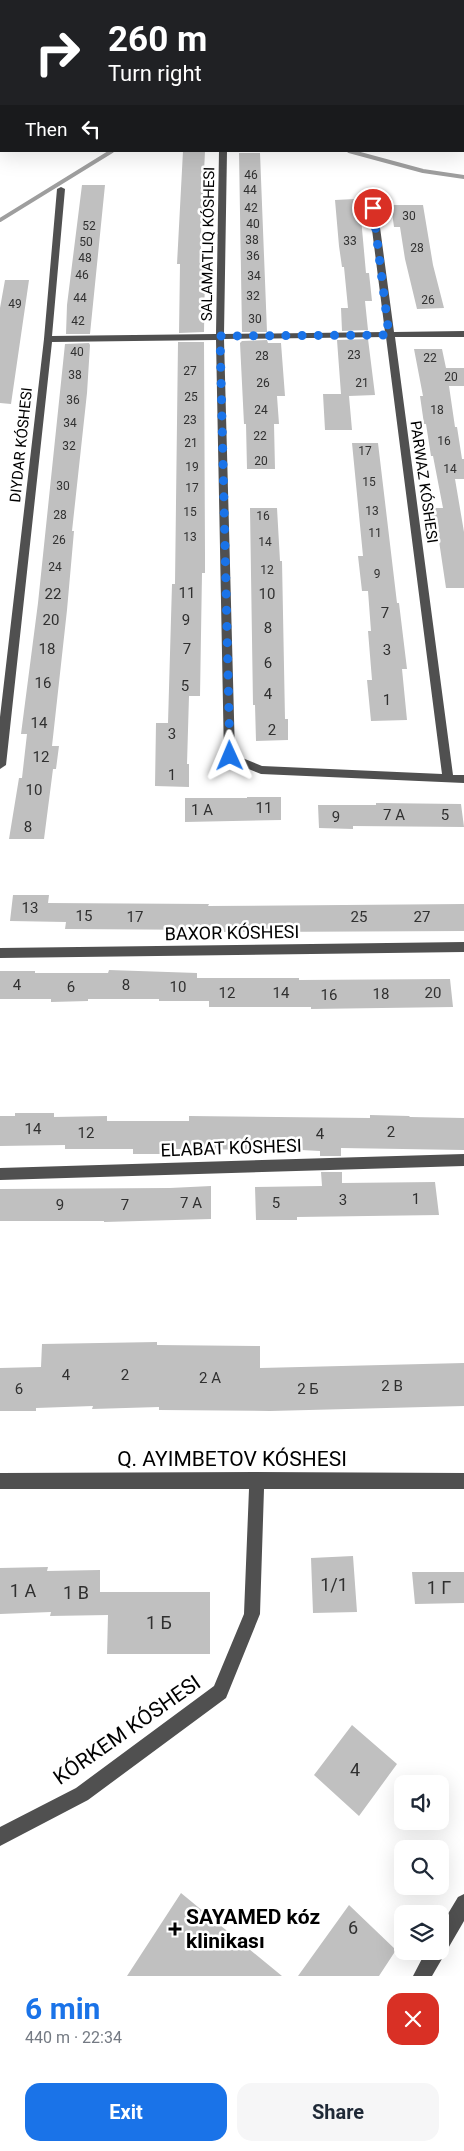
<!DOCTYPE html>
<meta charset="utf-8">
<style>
body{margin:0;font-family:Roboto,sans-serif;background:#f6f6f7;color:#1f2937;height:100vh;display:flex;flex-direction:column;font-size:19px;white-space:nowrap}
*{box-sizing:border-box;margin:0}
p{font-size:16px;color:#747a83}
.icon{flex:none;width:28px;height:28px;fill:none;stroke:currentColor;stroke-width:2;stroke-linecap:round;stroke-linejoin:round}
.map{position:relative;height:1976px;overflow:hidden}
.drawer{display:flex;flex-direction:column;background:#fff;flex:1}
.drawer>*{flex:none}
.top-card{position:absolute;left:0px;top:0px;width:465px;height:152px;box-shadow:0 5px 20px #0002;background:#202124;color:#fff;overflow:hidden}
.controls{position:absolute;left:394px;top:1775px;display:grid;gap:10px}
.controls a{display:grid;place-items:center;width:55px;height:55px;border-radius:10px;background:#fff;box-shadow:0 5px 20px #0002;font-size:25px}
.pin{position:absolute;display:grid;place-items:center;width:42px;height:42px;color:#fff;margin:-21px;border:2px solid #fff;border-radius:50%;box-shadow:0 1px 5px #0007}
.me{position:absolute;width:55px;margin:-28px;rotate:359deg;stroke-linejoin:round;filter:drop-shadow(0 0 4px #0008)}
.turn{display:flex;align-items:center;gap:18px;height:105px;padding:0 25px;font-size:22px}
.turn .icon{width:65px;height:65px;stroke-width:2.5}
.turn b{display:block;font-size:35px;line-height:42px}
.then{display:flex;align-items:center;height:48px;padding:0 25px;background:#0003;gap:10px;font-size:19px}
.round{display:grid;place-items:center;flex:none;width:52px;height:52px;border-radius:15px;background:#f6f6f7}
.overview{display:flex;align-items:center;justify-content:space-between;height:85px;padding:0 25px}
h1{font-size:30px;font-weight:700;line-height:38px;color:#1a73e8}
.button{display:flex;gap:10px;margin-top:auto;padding:10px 25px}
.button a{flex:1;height:58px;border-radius:15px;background:#1a73e8;color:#fff;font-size:20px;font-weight:700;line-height:58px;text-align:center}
.button a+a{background:#f6f6f7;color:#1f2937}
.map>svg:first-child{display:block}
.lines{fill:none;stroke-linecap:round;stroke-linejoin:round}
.stream{stroke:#9e9e9e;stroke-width:4}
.building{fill:#c0c0c0}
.minor{fill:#505050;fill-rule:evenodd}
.route{stroke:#1a73e8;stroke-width:9;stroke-dasharray:0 16.2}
.poi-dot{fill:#000;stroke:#fff;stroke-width:2}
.labels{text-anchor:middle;stroke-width:5;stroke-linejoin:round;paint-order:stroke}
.far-number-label{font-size:12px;fill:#303030}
.far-street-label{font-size:15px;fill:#000;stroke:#fff}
.number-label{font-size:15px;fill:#303030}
.street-label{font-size:18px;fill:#000;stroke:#fff}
.near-number-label{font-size:18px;fill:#303030}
.near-street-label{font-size:21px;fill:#000;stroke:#fff}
.near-poi-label{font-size:21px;font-weight:bold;fill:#000;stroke:#fff;text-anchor:start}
</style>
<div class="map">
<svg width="464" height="1976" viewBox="0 0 464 1976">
<rect width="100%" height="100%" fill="#fff"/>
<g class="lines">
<path class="stream" d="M349,151L423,171L464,177
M0,220L112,151"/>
</g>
<path class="building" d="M183,151H205L201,235V269H205L204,332L179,333L180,264H177Z
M239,153H260L267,332H242Z
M82,185H105L90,334H66L67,305Z
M355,199L357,218H361L366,273H369L372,301H365L368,330L342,331L341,308H348L344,267H342L339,246L335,200Z
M391,205H423L433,265L444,308L417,309L405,259L400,227H394Z
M5,280H29L11,404L0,403V308Z
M368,339L375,395L349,396L352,430H325L323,394H341L337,340Z
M267,340L268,343H281L285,396H277L279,424H274L275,469H247L246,424H244L240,343L242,341Z
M178,342H204L205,555V573H202L200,696H189L187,764H189V787L155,786L156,723H168L172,584H175Z
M89,343L90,345L87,393L72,531H74L67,610L52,746H59L56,769H53L44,839H9L19,778H22L27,734H21L38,603L65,344Z
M414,349H442L446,368H464V386H449L455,427H457L462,459H464V479H455L464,532V588H446L439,541H432L428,508H443L433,456H431L426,424H424L420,396H423Z
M352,443H378L397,603H399L407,669H402L407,720L371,721L367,680H372L368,631H371L368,591H362L358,556H363Z
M250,508H277L280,561H282L285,719H288V740L256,741L255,705H253Z
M247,797H281V820L185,822V798H247Z
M376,803L461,804L464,827L353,826V829L319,828L318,805H376Z
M13,895H49L48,903L209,904L208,906L464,904V931L224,932V930L65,929L66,922L10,921Z
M109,970L197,973V978H299V980L450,979L453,1007L311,1009V1007H209V1001H159V999H88V1001L51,1002V999H0V971H35V973H108Z
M15,1113H54V1117L107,1116V1121H189V1116L370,1118V1115L409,1116L410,1117L464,1118V1150L341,1148V1156H320V1151L301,1150L173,1149L172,1154H133V1149H65V1145L0,1146V1116H15Z
M321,1172H342V1183L435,1182L439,1215L297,1217V1220H256L255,1187L322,1186Z
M211,1186V1219L104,1222V1221H0V1189L170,1188Z
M157,1342V1345L260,1346V1368L464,1363V1406L270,1411L159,1410V1407L92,1409L93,1406L36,1408V1411H0V1368L41,1367L42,1344Z
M353,1556L357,1612L313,1613L311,1558Z
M48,1567L47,1571L100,1570V1592H210V1654H107L108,1615L50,1616L51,1612L0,1614V1568Z
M412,1572H464V1603L415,1604Z
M352,1725L397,1764L359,1816L314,1775Z
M181,1893L282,1976H127Z
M349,1905L396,1950L379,1976H298Z"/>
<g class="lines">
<path class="minor" d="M219,151H227L224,334L385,332L367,190L371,188L375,190L394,332L464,331V337H395L453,775H464V783L261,774L226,760L224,757L216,340L52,342L6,765L0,769V717L44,339L57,189L61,187L65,189L52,336L216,334ZM386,337L442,774L262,766L235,755L224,339Z
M464,942V952L0,958V948Z
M464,1154V1166L0,1180V1168Z
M257,1472L464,1473V1489H264L260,1614L226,1698L88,1800L0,1846V1827L76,1788L214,1686L244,1614L249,1489H0V1473Z
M464,1894V1921L432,1976H413L426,1951H440V1927L458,1897Z"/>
</g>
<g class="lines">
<path class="route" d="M230,756L220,336L389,335L373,208"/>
</g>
<path class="poi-dot" d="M172.5 1921.5h5v5h5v5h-5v5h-5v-5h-5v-5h5z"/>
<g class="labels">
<g class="far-number-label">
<text x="251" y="179">46</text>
<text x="250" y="194">44</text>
<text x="251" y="212">42</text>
<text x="409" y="220">30</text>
<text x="253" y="228">40</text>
<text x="89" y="230">52</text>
<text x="252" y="244">38</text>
<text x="350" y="245">33</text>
<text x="86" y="246">50</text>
<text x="417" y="252">28</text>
<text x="253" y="260">36</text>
<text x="85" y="262">48</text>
<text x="82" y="279">46</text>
<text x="254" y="280">34</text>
<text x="253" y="300">32</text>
<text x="80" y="302">44</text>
<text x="428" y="304">26</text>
<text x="15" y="308">49</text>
<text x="255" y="323">30</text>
<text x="78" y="325">42</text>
<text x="77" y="356">40</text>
<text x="354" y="359">23</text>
<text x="262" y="360">28</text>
<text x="430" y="362">22</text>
<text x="190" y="375">27</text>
<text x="75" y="379">38</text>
<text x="451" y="381">20</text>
<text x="263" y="387">26</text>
<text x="362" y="387">21</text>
<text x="191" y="401">25</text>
<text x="73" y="404">36</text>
<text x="261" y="414">24</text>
<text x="437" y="414">18</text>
<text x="190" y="424">23</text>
<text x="70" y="427">34</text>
<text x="260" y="440">22</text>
<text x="444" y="445">16</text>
<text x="191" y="447">21</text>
<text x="69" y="450">32</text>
<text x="365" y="455">17</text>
<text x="261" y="465">20</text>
<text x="192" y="471">19</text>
<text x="450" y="473">14</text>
<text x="369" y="486">15</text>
<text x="63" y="490">30</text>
<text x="192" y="492">17</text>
<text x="372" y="515">13</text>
<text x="190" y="516">15</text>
<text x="60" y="519">28</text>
<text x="263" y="520">16</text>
<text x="375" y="537">11</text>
<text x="190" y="541">13</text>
<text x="59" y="544">26</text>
<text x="265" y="546">14</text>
<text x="55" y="571">24</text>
<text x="267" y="574">12</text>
<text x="377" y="578">9</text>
</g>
<g class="far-street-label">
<text transform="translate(208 244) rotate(-89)" y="5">SALAMATLIQ KÓSHESI</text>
<text transform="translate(21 445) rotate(-84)" y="5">DIYDAR KÓSHESI</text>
<text transform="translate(424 482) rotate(82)" y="5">PARWAZ KÓSHESI</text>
</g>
<g class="number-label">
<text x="187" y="598">11</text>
<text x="53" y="599">22</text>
<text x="267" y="599">10</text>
<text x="385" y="618">7</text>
<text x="51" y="625">20</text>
<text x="186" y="625">9</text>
<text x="268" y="633">8</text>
<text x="47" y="654">18</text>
<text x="187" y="654">7</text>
<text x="387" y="655">3</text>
<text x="268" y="668">6</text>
<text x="43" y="688">16</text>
<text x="185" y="691">5</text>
<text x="268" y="699">4</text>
<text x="387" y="705">1</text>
<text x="39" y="728">14</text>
<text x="272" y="735">2</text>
<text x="172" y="739">3</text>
<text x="41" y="762">12</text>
<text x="172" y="780">1</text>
<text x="34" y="795">10</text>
<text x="264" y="813">11</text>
<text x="202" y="815">1 А</text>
<text x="394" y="820">7 А</text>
<text x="445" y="820">5</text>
<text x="336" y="822">9</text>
<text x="28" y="832">8</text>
<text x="30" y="913">13</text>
<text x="84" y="921">15</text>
<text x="135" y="922">17</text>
<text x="359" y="922">25</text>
<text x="422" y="922">27</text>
<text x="17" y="990">4</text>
<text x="126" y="990">8</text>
<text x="71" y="992">6</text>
<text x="178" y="992">10</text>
<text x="227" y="998">12</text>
<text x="281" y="998">14</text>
<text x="433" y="998">20</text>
<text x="381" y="999">18</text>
<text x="329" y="1000">16</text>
<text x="33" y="1134">14</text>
<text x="391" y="1137">2</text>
<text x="86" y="1138">12</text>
<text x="320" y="1139">4</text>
<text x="416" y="1204">1</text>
<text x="343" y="1205">3</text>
<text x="191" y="1208">7 А</text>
<text x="276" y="1208">5</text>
<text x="60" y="1210">9</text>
<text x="125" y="1210">7</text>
<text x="66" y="1380">4</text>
<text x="125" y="1380">2</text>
<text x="210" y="1383">2 А</text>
<text x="392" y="1391">2 В</text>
<text x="19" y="1394">6</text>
<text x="308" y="1394">2 Б</text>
</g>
<g class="street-label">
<text transform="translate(232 933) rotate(-1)" y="6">BAXOR KÓSHESI</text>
<text transform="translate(231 1148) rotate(-2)" y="6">ELABAT KÓSHESI</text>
</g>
<g class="near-number-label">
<text x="334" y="1591">1/1</text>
<text x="439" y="1594">1 Г</text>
<text x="23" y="1597">1 А</text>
<text x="76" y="1599">1 В</text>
<text x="159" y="1629">1 Б</text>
<text x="355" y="1776">4</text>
<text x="353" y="1934">6</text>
</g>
<g class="near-street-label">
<text x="232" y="1466">Q. AYIMBETOV KÓSHESI</text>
<text transform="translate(127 1730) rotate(-35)" y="7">KÓRKEM KÓSHESI</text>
</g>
<g class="near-poi-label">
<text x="186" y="1924">SAYAMED kóz<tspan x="186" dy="24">klinikası</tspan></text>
</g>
</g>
</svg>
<div class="controls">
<a><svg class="icon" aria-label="sound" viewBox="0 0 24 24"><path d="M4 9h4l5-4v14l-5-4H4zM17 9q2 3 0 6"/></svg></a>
<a><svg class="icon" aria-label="search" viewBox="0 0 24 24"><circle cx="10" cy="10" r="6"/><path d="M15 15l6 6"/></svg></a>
<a><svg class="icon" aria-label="layers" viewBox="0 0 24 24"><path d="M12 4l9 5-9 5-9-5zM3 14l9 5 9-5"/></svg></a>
</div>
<div class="pin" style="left:373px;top:208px;background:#d93025"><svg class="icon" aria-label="arrive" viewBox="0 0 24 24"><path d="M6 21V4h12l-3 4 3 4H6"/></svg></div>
<svg class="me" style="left:230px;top:756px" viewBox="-20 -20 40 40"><path d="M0-17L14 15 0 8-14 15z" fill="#1a73e8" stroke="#fff" stroke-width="4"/></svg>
<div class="top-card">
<div class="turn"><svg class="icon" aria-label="right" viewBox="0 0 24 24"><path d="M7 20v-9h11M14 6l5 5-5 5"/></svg><div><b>260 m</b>Turn right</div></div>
<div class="then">Then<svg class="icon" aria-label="left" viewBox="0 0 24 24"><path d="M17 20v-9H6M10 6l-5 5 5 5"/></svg></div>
</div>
</div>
<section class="drawer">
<div class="overview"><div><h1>6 min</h1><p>440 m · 22:34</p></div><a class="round" style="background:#d93025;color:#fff"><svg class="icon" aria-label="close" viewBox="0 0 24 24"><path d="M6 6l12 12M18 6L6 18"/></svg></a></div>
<div class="button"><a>Exit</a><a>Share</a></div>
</section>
